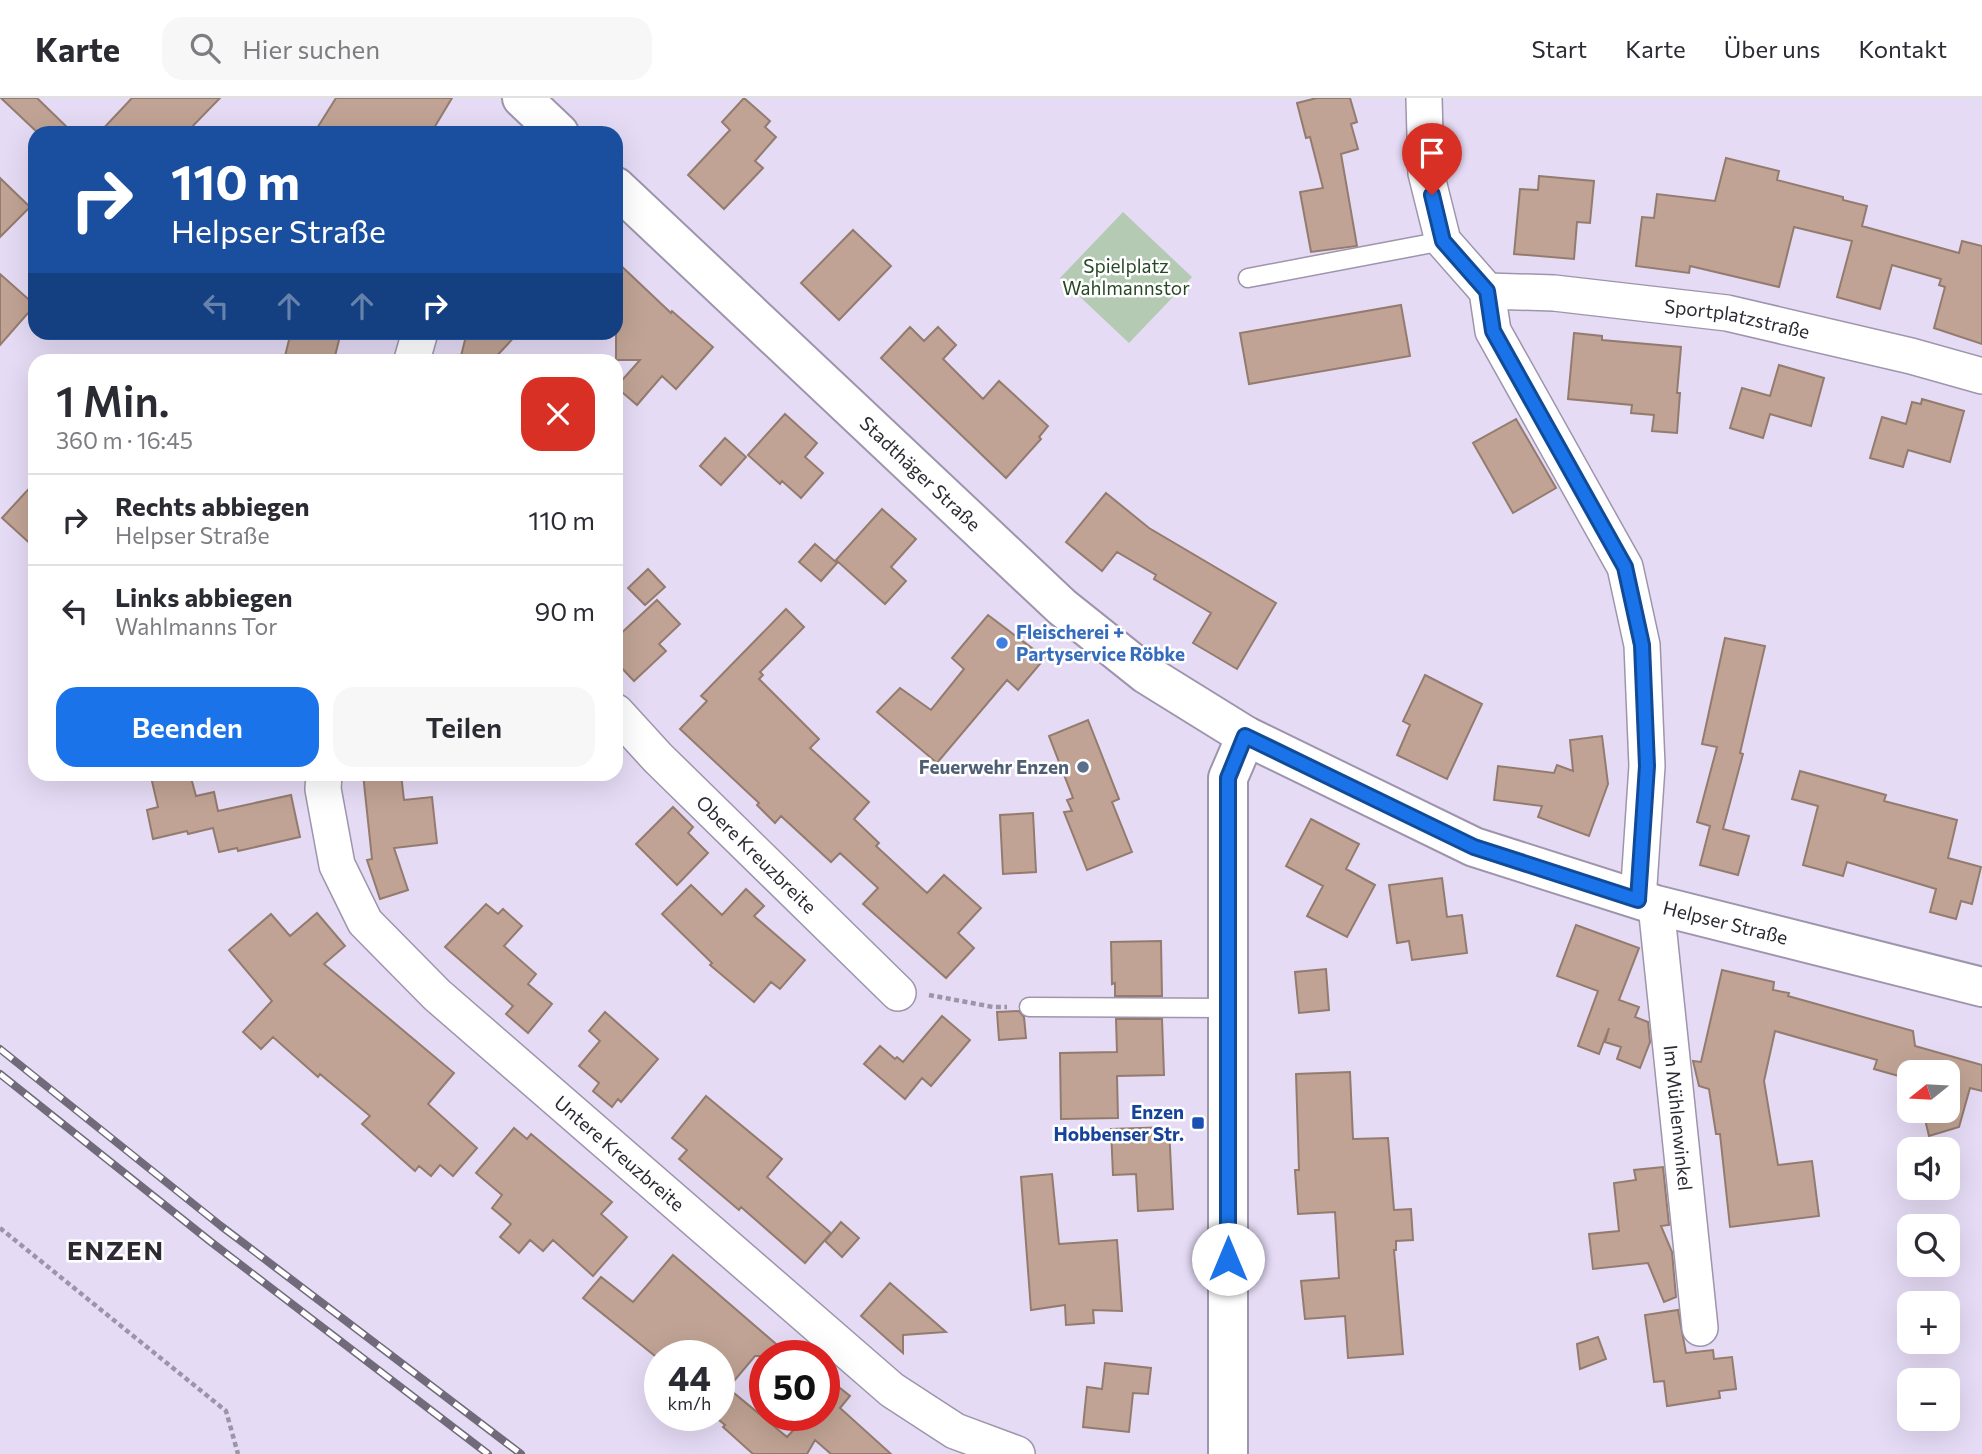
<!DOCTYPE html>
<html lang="de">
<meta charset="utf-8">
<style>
body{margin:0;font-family:Commissioner,sans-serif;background:#f7f7f7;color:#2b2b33;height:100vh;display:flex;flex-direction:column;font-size:26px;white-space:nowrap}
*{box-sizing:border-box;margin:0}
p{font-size:23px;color:#7c7c81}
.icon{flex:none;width:38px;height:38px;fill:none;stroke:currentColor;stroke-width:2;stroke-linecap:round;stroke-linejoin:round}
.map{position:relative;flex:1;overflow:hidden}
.side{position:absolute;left:28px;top:256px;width:595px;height:427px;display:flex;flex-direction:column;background:#fff;border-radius:21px;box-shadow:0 7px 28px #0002}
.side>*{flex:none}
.hud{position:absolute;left:28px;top:28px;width:595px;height:214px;border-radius:21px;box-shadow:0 7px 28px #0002;background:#1a4fa0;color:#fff;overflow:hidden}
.needle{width:46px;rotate:252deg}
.fabs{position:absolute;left:1897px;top:962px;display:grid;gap:14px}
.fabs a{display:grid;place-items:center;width:63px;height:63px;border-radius:14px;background:#fff;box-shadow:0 7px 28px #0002;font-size:35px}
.speed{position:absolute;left:644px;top:1242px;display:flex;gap:14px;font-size:35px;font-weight:700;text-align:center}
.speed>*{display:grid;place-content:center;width:91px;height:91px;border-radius:50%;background:#fff;box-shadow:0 7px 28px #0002;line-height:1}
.speed small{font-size:18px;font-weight:400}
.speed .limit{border:10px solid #d22;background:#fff;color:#111}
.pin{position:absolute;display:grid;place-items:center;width:60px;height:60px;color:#fff;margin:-72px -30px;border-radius:50% 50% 50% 0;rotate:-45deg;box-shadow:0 0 7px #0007}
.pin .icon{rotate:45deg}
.me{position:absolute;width:77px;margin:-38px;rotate:0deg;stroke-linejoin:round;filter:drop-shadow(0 0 5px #0008)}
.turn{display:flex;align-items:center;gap:24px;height:147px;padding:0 28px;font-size:32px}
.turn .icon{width:91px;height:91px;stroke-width:2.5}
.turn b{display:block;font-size:49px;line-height:60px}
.lanes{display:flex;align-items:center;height:66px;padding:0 28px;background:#0003;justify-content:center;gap:35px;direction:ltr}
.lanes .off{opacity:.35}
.round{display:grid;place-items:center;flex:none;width:74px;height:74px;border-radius:21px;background:#f7f7f7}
.overview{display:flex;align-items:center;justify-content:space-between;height:119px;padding:0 28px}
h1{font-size:42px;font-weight:600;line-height:52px}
.cta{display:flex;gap:14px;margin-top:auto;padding:14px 28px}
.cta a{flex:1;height:80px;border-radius:21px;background:#1a73e8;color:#fff;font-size:28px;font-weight:600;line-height:80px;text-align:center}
.cta a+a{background:#f7f7f7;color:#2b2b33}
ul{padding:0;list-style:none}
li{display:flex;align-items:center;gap:21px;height:91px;padding:0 28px;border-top:2px solid #e1e1e2}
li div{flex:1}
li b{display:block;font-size:26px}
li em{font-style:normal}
header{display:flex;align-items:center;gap:42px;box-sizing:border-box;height:98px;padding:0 35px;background:#fff;border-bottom:2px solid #e1e1e2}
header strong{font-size:33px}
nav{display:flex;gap:38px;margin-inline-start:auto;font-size:24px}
.search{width:490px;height:63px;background:#f7f7f7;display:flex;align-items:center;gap:18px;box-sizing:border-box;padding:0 24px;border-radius:21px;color:#7c7c81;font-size:26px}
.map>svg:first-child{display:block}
.green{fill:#b5cab3}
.building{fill:#c0a394;stroke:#937b6e;stroke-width:2}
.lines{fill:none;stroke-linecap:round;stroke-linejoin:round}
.lane-casing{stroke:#9e95ac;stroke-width:21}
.street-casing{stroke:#9e95ac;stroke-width:38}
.secondary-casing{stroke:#9e95ac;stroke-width:42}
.path{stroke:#9c95a8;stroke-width:4.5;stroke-dasharray:5 3.5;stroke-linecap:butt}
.lane{stroke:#fff;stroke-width:18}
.street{stroke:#fff;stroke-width:35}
.secondary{stroke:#fff;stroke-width:38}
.rail-casing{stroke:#706a7a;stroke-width:8}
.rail{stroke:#fff;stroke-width:5;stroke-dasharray:16;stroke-linecap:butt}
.route-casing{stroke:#114b97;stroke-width:18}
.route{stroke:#1a73e8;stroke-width:12}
.shop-dot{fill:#3f7fe0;stroke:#fff;stroke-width:2.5}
.service-dot{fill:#5c6f8a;stroke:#fff;stroke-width:2.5}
.transit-dot{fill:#1a4fb4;stroke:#fff;stroke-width:2.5}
.labels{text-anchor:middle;stroke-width:5;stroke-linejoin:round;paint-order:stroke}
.park-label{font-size:19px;fill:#274825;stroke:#fff}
.street-label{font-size:19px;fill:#2d2a33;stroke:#fff}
.shop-label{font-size:19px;font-weight:bold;fill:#366cbe;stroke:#fff;text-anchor:start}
.service-label{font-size:19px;font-weight:bold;fill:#4e5e75;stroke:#fff;text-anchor:end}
.transit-label{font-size:19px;font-weight:bold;fill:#164399;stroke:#fff;text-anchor:end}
.district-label{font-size:26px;font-weight:bold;letter-spacing:2px;fill:#2d2a33;stroke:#fff}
</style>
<header>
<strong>Karte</strong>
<div class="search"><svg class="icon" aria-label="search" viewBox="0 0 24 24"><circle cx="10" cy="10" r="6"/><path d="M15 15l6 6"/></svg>Hier suchen</div>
<nav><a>Start</a><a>Karte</a><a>Über uns</a><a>Kontakt</a></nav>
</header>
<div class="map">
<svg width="1982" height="1356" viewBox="0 0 1982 1356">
<rect width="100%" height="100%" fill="#e5dbf5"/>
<path class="green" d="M1123,114L1192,179L1129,245L1060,180Z"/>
<path class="building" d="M1,0H37L73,35H38Z
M132,0H220L186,35H99Z
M336,0H452L431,35H314Z
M744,0L770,23L765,29L776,39L755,63L763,70L724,111L688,77L730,32L722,24Z
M1317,0H1350L1357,24L1351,26L1358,51L1341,56L1357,148L1311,154L1300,94L1323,90L1310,39L1306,40L1297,5Z
M1726,60L1779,73L1777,82L1843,99V102L1867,108L1862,128L1959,155L1962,143L1982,148V246L1934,230L1945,189L1939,187L1941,181L1892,167L1880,211L1837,199L1852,143L1794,129L1779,189L1690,168L1689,175L1636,168L1642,119L1654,120L1657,96L1715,103Z
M1539,78L1594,83L1590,125L1577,124L1574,161L1514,156L1520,91L1538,92Z
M0,80L30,109L0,139Z
M853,132L891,168L839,222L801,185Z
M616,163L671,215L672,213L713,249L676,291L662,278L637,307L616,289L640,262H616Z
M0,176L35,207L0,247Z
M1401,207L1410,258L1249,286L1240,235Z
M910,229L924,243L938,229L956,247L943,261L983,301L999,283L1048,328L1039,339L1041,341L1006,380L881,260Z
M291,234H341L334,262H284Z
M467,234H519L493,262H460Z
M1574,235L1602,238V242L1681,249L1677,295H1680L1677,335L1652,333L1654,317L1631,315L1632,307L1568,301Z
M1779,267L1824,280L1811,328L1770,316L1763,340L1730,330L1742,290L1770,298Z
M1922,301L1964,313L1950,364L1908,352L1903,369L1870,360L1882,319L1906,326L1912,304L1921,306Z
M785,316L817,345L805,359L823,375L801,400L782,383L780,386L748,357Z
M1516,321L1556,390L1513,415L1473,345Z
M725,340L746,359L721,387L700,368Z
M35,384V450L2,420Z
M1106,395L1149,430L1276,505L1237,571L1193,545L1211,515L1154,481L1156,477L1117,454L1102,473L1066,444Z
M882,411L916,441L891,469L906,483L885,506L836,462Z
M815,446L837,465L821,483L799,464Z
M648,471L665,489L645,507L628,490Z
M657,502L680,526L659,546L666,553L634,583L616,564V540Z
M786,511L804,529L760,574L763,577L759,581L819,641L810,650L869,704L854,721L879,745L876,748L927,795L944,777L981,810L958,835L974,850L946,880L863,806L878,790L840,755L831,764L781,718L775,725L757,707L759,705L680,631L707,603L701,598Z
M988,517L1045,560L1018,592L1007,582L937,665L877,614L900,590L931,612L964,571L952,560Z
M1725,540L1765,548L1740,655L1743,656L1723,731L1749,738L1738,777L1700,767L1710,728L1697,724L1717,649L1702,646Z
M1425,577L1482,606L1447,681L1397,657L1410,627L1403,623Z
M1088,622L1119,701L1112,704L1132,754L1087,772L1064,714L1072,713L1067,702L1073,700L1049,638Z
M1602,638L1608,686L1589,738L1538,719L1542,708L1494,702L1498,668L1554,675L1557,667L1573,673L1570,642Z
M1800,673L1886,697L1884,703L1957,722L1948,760L1981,769L1972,806L1961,803L1956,821L1930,814L1936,791L1847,764L1843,778L1803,767L1818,708L1792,701Z
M169,676H190L196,698L214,694L218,713L291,697L300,739L238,753L237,750L219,754L213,730L188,736L187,733L153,741L147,712L158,709L151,679Z
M363,676H401L404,702L432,699L437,745L394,750L408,792L380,801L367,762L372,761Z
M673,709L693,729L688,735L708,755L677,787L636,746Z
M1033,715L1036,774L1003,776L1000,717Z
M1311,721L1359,746L1346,771L1375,787L1347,839L1307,818L1323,788L1286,768Z
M1442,780L1447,819L1462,817L1467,855L1412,862L1409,843L1397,845L1389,787Z
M691,787L722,817L746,791L764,808L754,818L805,862L780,891L771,884L754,904L710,867L712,865L662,816Z
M486,806L498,816L503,811L522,828L504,848L536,876L528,886L552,906L528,935L506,916L513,908L445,849Z
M317,815L345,848L324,866L454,975L428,1006L477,1050L453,1078L440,1067L431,1078L419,1068L415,1073L362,1026L370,1018L320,976L318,979L273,939L261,951L243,934L272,903L229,852L271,816L290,838Z
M1576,827L1639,850L1619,902L1639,909L1635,919L1648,924L1650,944L1640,970L1617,961L1621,949L1605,944L1609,930L1599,956L1578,948L1598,893L1557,878Z
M1161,843L1162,898H1115V885L1112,886L1111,844Z
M1326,871L1329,912L1299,915L1295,874Z
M1722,872L1774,884L1773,892L1789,895L1788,898L1913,933L1915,948L1982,967V993L1970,990L1959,1029L1929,1038L1923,1013H1948V975H1909V981L1874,971L1877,962L1775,933L1764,983L1778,1067L1812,1063L1819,1118L1730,1129L1720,1036H1716L1709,991L1699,988L1693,963L1701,964Z
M1019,913L1024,919L1026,940L999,942L997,914Z
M605,914L658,961L621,1004L618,1001L612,1009L593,993L599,985L579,968L600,943L589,933Z
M942,918L970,942L931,988L922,980L905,1001L864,966L880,948L895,961L897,959L903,964Z
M1116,921H1162L1164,977L1117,978L1118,1020L1061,1021L1060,955L1117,954Z
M1350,974L1353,1041L1388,1040L1394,1112L1411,1111L1413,1142L1396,1143V1152H1394L1403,1256L1348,1260L1345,1218L1305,1221L1301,1183L1339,1180L1335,1114L1298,1116L1295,1072H1299L1296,976Z
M706,998L782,1061L767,1079L831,1135L805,1165L741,1109L739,1112L679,1061L687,1052L672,1040Z
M1169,1029L1173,1111L1138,1113L1136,1076L1113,1077L1111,1031Z
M514,1030L527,1041L531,1036L612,1104L601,1116L627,1139L593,1178L553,1142L543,1153L530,1142L519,1155L500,1139L511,1126L492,1110L502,1097L476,1075Z
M1663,1069L1669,1127L1661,1128L1672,1154L1676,1199L1664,1204L1648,1165L1593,1171L1589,1136L1619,1133L1614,1085L1636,1082L1634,1072Z
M1052,1076L1059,1146L1117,1142L1122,1213L1093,1212L1094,1225L1066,1227L1065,1207L1031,1212L1021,1079Z
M841,1124L859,1140L842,1159L825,1143Z
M673,1157L790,1258H755L728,1290L787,1339L798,1327L788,1318H824V1296L835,1286L850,1298L840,1310L891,1356H831L815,1342L807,1356H753L723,1329L725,1327L719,1322V1258H655L583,1200L601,1179L633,1204Z
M890,1185L946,1234L903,1237V1255L861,1218Z
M1678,1212L1686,1255L1713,1252L1714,1261L1732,1259L1736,1291L1719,1293L1720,1300L1667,1308L1664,1283L1654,1284L1645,1217Z
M1598,1239L1606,1261L1580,1271L1577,1246Z
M1105,1265L1151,1270L1148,1296L1133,1295L1129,1334L1083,1329L1087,1289L1102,1291Z"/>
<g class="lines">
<g class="lane-casing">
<path id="lane" d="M1248,180L1443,143
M1029,909L1228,910"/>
</g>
<g class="street-casing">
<g id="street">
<path d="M1424,0L1426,75L1443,143L1487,193L1493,233L1625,469L1642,547L1647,668L1638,802"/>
<path id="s1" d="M1487,193L1554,195L1727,215L1911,258L1982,278"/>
<path d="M412,262L420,234"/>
<path id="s2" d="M616,614L658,660L898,895"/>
<path id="s3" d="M324,676L323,691L337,767L365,824L437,897L892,1292L955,1333L1017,1356"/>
<path id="s4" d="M1656,807L1700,1230"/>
</g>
</g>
<g class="secondary-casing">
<g id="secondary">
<path d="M522,0L559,35"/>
<path id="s5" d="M616,89L1062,509L1146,576L1246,638L1474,749L1656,807L1982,889"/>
<path d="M1228,1356V680L1246,638"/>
</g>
</g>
<path class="path" d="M929,897L993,909H1007
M0,1130L226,1313L238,1356"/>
<use href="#lane" class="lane"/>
<use href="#street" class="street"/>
<use href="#secondary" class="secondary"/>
<g class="rail-casing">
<path id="rail" d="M0,951L221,1128L521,1356
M0,976L211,1144L488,1356"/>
</g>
<use href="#rail" class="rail"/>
</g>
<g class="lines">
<g class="route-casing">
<path id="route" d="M1228,1161V680L1245,638L1474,749L1638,802L1647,668L1642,547L1625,469L1493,233L1487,193L1443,143L1432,97"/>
</g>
<use href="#route" class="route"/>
</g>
<circle class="shop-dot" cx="1002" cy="545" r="7"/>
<circle class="service-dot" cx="1083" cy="669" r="7"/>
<rect class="transit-dot" x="1191" y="1018" width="14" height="14" rx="3.5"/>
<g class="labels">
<g class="park-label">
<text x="1126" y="175">Spielplatz<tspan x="1126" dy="22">Wahlmannstor</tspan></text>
</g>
<g class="street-label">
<text dy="7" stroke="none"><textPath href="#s1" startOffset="252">Sportplatzstraße</textPath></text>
<text dy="7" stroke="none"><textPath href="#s5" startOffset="418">Stadthäger Straße</textPath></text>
<text dy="7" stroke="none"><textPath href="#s2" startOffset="200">Obere Kreuzbreite</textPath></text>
<text dy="7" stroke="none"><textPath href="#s5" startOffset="1354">Helpser Straße</textPath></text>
<text dy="7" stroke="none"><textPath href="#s4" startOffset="214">Im Mühlenwinkel</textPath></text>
<text dy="7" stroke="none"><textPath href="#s3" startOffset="500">Untere Kreuzbreite</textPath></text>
</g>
<g class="shop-label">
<text x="1016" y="541">Fleischerei +<tspan x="1016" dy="22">Partyservice Röbke</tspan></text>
</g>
<g class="service-label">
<text x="1069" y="676">Feuerwehr Enzen</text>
</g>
<g class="transit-label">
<text x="1184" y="1021">Enzen<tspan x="1184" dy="22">Hobbenser Str.</tspan></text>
</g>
<g class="district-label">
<text x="116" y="1162">ENZEN</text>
</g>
</g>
</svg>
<div class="fabs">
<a><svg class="needle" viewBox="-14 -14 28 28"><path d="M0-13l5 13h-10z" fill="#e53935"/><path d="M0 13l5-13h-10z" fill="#7c7c81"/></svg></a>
<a><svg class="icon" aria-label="sound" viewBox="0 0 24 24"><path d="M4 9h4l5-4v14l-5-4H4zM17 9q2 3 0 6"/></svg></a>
<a><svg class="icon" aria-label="search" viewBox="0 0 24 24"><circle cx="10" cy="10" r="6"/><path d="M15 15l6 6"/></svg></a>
<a>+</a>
<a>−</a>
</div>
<div class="speed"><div>44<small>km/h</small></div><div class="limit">50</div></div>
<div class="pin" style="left:1432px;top:97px;background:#d93025"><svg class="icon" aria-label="arrive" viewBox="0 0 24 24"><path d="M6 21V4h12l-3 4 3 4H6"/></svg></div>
<svg class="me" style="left:1228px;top:1161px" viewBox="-20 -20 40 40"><circle r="19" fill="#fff"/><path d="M0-13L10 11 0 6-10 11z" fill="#1a73e8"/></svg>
<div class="hud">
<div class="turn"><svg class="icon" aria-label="right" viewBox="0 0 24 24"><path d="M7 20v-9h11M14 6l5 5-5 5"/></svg><div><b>110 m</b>Helpser Straße</div></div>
<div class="lanes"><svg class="icon off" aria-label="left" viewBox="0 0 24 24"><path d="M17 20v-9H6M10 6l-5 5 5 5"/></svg><svg class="icon off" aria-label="ahead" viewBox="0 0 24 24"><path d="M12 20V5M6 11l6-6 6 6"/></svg><svg class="icon off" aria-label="ahead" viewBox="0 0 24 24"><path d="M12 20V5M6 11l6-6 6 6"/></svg><svg class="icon" aria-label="right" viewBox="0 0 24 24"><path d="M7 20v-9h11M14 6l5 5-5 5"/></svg></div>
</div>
<section class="side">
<div class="overview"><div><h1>1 Min.</h1><p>360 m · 16:45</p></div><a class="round" style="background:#d93025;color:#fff"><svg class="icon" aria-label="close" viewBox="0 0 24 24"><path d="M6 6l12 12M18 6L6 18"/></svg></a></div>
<ul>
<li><svg class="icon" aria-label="right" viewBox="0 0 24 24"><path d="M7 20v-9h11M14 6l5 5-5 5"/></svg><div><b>Rechts abbiegen</b><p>Helpser Straße</p></div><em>110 m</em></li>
<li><svg class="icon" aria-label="left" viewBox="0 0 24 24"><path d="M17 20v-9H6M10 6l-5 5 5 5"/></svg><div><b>Links abbiegen</b><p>Wahlmanns Tor</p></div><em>90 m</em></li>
</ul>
<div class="cta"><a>Beenden</a><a>Teilen</a></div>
</section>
</div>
